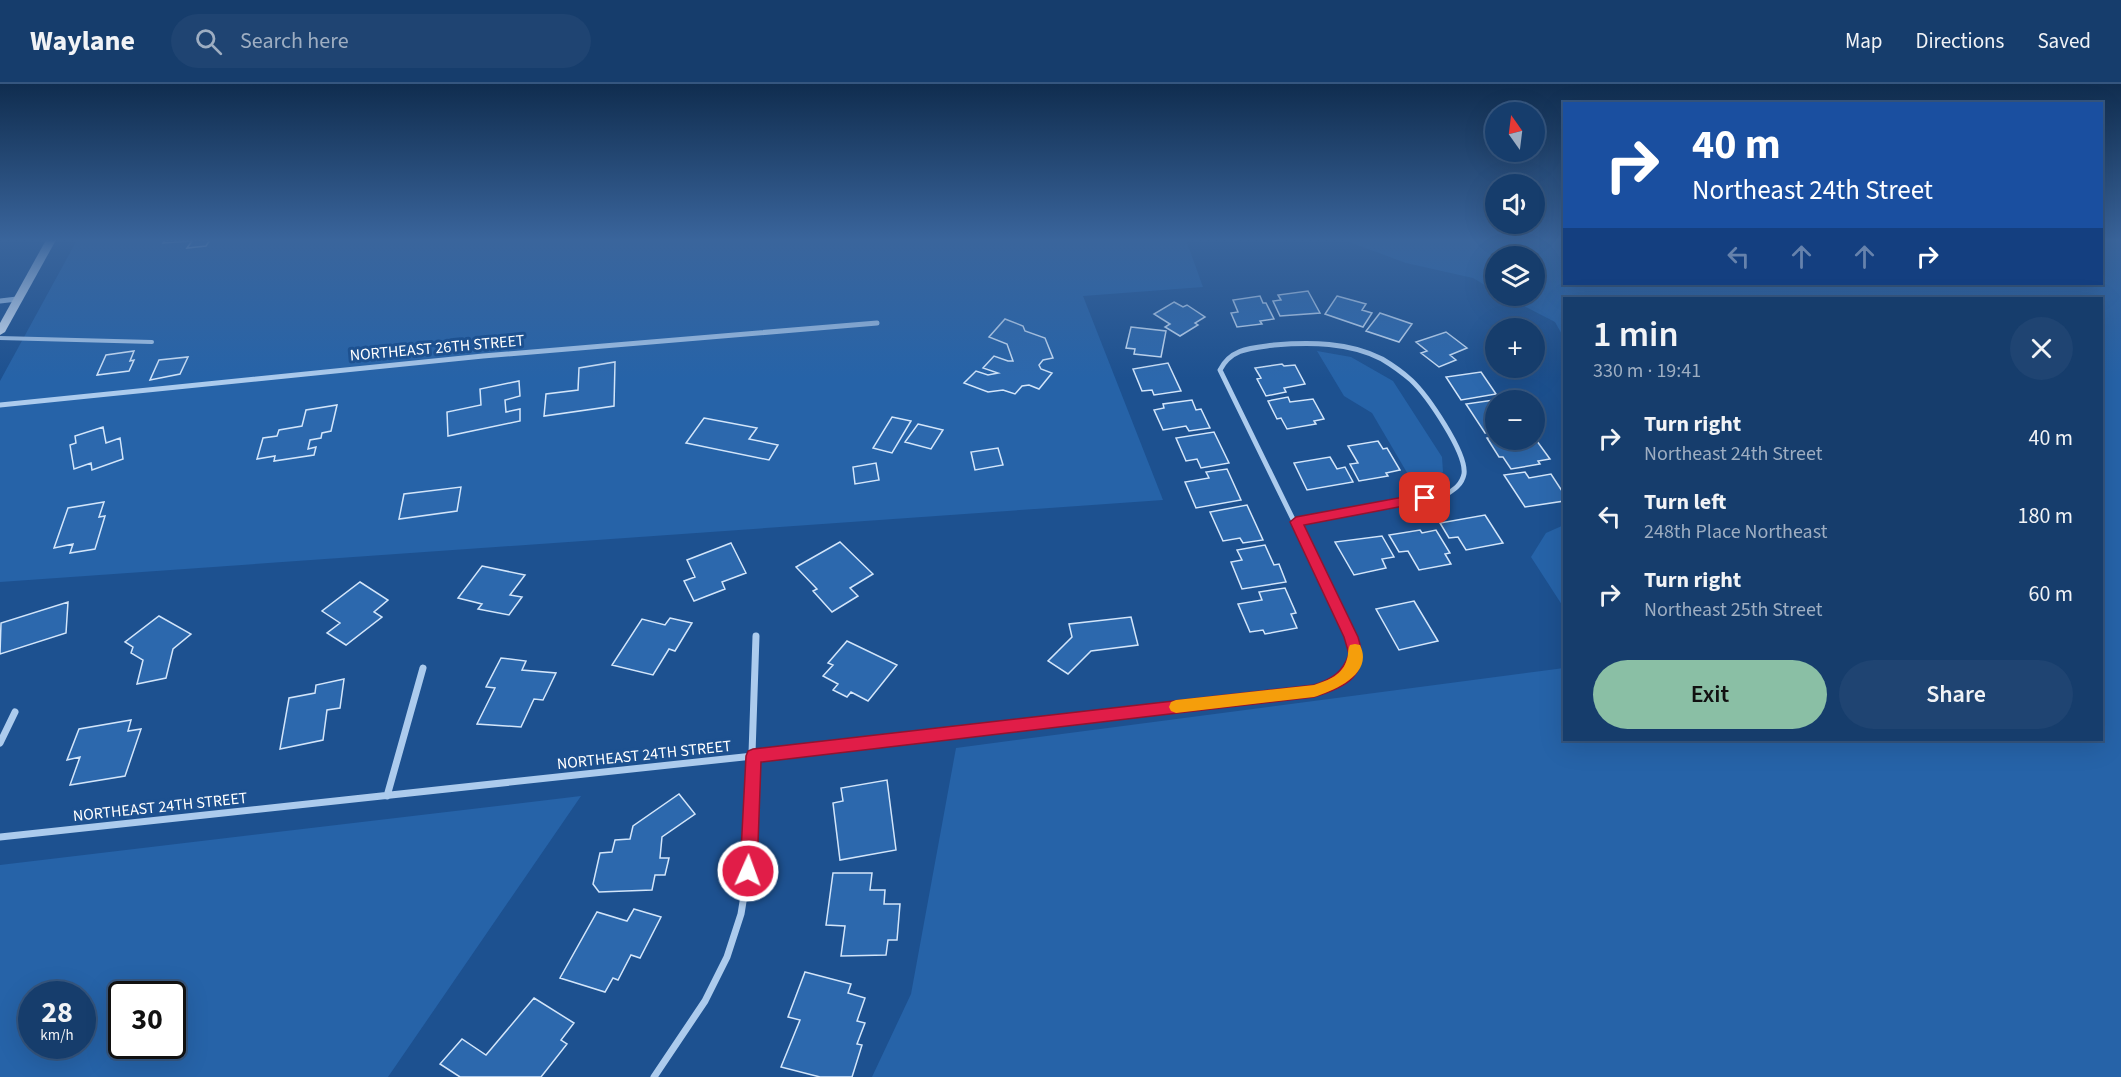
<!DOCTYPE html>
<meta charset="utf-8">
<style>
body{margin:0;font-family:"Source Sans 3",sans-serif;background:#1f4472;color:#f1f3f6;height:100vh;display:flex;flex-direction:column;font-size:22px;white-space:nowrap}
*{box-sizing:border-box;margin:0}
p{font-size:20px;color:#9eaec2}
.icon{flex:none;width:33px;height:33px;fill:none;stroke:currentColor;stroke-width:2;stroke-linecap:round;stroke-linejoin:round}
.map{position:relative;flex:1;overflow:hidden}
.sheet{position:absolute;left:1563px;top:213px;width:540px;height:444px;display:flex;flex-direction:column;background:#163d6c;border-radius:0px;box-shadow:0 6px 24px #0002,0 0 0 2px #35567f}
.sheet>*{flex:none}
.banner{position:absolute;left:1563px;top:18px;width:540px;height:183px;border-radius:0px;box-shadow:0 6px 24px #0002,0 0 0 2px #35567f;background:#1a4fa0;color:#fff;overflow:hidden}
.needle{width:39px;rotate:346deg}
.tools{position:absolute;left:1485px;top:18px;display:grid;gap:12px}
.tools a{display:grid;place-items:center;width:60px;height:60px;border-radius:50%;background:#163d6c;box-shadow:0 6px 24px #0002,0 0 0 2px #35567f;font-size:30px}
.speed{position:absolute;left:18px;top:897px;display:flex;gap:12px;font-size:30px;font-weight:700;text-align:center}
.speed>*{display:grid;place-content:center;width:78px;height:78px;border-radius:50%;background:#163d6c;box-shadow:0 6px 24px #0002,0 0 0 2px #35567f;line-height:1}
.speed small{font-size:15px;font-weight:400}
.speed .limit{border:3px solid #111;border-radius:9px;background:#fff;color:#111}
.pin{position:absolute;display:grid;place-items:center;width:51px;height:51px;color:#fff;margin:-26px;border-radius:12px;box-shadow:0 3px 9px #0006}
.me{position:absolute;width:66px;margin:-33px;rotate:2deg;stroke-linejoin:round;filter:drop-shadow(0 0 4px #0008)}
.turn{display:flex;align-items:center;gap:21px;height:126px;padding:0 30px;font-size:27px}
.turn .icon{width:78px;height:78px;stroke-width:2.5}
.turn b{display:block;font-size:42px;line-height:51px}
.lanes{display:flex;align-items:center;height:57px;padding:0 30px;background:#0003;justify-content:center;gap:30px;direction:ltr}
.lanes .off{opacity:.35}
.round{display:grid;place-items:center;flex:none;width:63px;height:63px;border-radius:32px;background:#1f4472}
.head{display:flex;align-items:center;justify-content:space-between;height:102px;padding:0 30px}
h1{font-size:36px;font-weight:600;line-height:45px}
.primary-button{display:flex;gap:12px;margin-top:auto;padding:12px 30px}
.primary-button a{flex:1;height:69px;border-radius:36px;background:#8abfa5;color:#111;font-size:24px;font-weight:600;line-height:69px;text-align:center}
.primary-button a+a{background:#1f4472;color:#f1f3f6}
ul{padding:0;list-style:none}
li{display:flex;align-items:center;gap:18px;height:78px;padding:0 30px}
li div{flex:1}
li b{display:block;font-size:22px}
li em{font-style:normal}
header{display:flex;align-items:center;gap:36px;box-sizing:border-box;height:84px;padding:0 30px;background:#163d6c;border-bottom:2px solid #35567f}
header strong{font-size:28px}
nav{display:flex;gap:33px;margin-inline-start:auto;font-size:21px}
.search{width:420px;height:54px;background:#1f4472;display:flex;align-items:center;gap:15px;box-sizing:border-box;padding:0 21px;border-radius:33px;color:#9eaec2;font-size:22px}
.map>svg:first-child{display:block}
.green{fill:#2663a8;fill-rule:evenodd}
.building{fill:#2c68ad;stroke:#d2e5fa;stroke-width:1.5}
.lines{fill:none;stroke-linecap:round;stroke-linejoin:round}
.lane{stroke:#accbed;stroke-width:4}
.street-far1{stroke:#accbed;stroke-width:5}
.street{stroke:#accbed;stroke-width:7}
.secondary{fill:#d9e8fa;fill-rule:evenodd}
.route{fill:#e11d48;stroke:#92132f;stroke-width:1.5}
.slow{fill:#f59e0b}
.labels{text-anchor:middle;stroke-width:6;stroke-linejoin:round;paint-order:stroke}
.street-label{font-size:16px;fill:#fff;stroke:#1d5190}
</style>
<header>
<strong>Waylane</strong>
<div class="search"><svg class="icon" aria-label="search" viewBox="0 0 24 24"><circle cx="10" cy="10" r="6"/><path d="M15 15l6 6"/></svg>Search here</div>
<nav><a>Map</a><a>Directions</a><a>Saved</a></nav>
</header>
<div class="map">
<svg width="2121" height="993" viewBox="0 0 2121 993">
<rect width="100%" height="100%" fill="#1d5190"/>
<path class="green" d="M77,156H1186L1203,203L1083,212L1163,416L0,498V297Z
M1344,156H1564V200H2102V156H2121V993H872L911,910L956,664L1564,584V656H2102V214H1564V254L1555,238L1505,212H1534V172H1496L1495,207L1473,194L1406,179Z
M1317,267L1351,273L1393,297L1442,373L1443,388L1429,400L1416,404L1372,329L1344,312Z
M1564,441V524L1531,473L1546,449Z
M581,712L388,993H0V781ZM82,910V962H32V910ZM172,910V962H122V910Z"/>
<path class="building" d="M165,156H210L206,162L187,164L192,157L163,159Z
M1308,207L1320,229L1280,232L1273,217L1281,216L1278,211Z
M1260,212L1263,219H1266L1274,235L1260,237L1262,240L1237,243L1231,229L1238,228L1233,216Z
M1337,212L1366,220L1362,226L1372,229L1363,243L1325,230Z
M1174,218L1183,223L1187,221L1205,233L1195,239L1198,241L1180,252L1165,243L1170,240L1154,230Z
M1380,229L1412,240L1399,258L1366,247Z
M1005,235L1023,242L1025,247L1045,254L1053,274L1043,276L1039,281L1041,285L1052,289L1039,305L1029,301L1022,302L1015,310L1003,306L988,308L964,299L976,287L988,291L998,289L983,284L994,272L1008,277H1013L1007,260L989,253Z
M1131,243L1166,247L1161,273L1134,270L1135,265L1126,264Z
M1446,248L1467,264L1450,271L1456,276L1439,283L1421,269L1427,267L1416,258Z
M134,267L130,277L134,276L129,287L97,291L106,271Z
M188,273L180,290L150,296L159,276Z
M615,278L614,322L544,332L546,310L578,306L579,284Z
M1168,279L1181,307L1154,311L1152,306L1142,307L1133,285Z
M1282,280L1284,282L1295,281L1305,300L1284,304L1286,308L1266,312L1257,295L1261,294L1255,284Z
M1481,288L1496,310L1461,316L1446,293Z
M519,297L520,312L505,316L506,328L520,325V337L448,352L447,328L481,321L480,305Z
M1288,313L1290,318L1313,315L1324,335L1314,337L1316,340L1287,345L1281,334L1277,335L1268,317Z
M1501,315L1503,316H1496V348L1485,349L1466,320Z
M1192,316L1196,326L1201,325L1210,344L1189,347L1186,342L1163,346L1154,326L1164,324L1163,320Z
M337,321L331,347L322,349L321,354L310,356L308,365L316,363L314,371L274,377L275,372L257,375L263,354L277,352L279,346L302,342L306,326Z
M892,333L911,337L892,369L873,364Z
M704,334L757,344L749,355L778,361L769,376L686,359Z
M918,340L943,346L931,365L905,358Z
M103,343L106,359L120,354L123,375L92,386L91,379L74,385L70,361L76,359L75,352Z
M1214,348L1229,379L1201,384L1197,375L1186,377L1176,354Z
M1496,353V356L1513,357L1534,356V353L1550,375L1538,377L1540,380L1511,385L1503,373H1499L1487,354Z
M1378,357L1383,365L1387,364L1400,386L1386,389L1388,392L1359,397L1350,380L1358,379L1348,362Z
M998,364L1003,381L975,386L971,368Z
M1330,373L1337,385L1345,383L1353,398L1307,406L1294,379Z
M876,379L879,396L855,400L853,383Z
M1227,385L1241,416L1196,424L1185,398L1209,394L1206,388Z
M1525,388L1529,394L1551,390L1564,410V417L1525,423L1504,391Z
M461,403L457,427L399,435L404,410Z
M104,418L99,433L105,432L95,465L70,469L73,460L54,464L68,424Z
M1247,421L1263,456L1243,459L1240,454L1223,457L1210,428Z
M1485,431L1503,459L1466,466L1458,453L1449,454L1440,439Z
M1420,446L1422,449L1436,446L1450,469L1445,470L1451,480L1419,486L1408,467L1399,468L1389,451Z
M1382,452L1394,473L1382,475L1386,484L1354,491L1335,458Z
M840,458L873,490L850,504L858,512L832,528L813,507L817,505L796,483Z
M731,459L746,489L722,498L725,505L694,517L684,497L695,493L687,476Z
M1265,461L1274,481L1279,480L1286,498L1242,505L1231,478L1242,476L1237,466Z
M482,482L525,491L510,511L522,513L509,531L478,525L482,520L458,514Z
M360,498L388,516L374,528L382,533L346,561L327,549L340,539L322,527Z
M1285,504L1296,529L1291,530L1297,544L1265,550L1263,546L1250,548L1238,520L1262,516L1259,508Z
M1414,517L1438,557L1399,566L1376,525Z
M68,518L66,549L0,570L1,539Z
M159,532L191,550L173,565L166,594L137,600L143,576L131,569L133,563L125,558Z
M1131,533L1138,561L1091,567L1068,590L1048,577L1072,553L1069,540Z
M670,534L692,539L675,567L669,565L653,591L612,581L642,535L665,541Z
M847,557L897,581L868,617L851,608L847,613L833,606L838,600L823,592L833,581L828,579Z
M501,574L526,577L522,586L556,589L543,616L534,615L521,643L477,640L495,604L486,603Z
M344,595L340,624L327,626L323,656L280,665L289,614L315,609L316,601Z
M131,636L128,647L141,645L125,692L70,701L80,673L67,676L79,645Z
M887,696L896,766L840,776L833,719L843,717L841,704Z
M679,710L695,730L662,753L660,774H669L665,791H655L652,806L599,808L593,800L600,769L612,768L615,756L630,755L633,742Z
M833,789H872L870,806H885L884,820H900L897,856H888L886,871L841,872L845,842L826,841Z
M634,825L661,833L640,874L631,871L618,896L613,894L605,908L560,894L597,828L627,837Z
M805,888L851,900L848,909L865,914L857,937L865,939L857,960L862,961L852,993H820L781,983L800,936L788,933Z
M534,914L574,939L561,956L567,960L541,993H460L440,980L462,955L486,971Z"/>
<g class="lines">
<path class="lane" d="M0,254L152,258"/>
<path class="street-far1" d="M0,217L17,215
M0,321L483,272L877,239
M1296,438L1447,410C1455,405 1462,400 1464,390C1467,369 1427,311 1411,296C1402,288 1392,281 1382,275C1349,258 1310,258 1274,261C1252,264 1231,264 1220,286L1332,515"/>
<path class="street" d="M0,659L15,628
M387,712L423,584
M0,753L753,672L1314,607C1375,587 1353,557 1332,513
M654,993L705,917L727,873L741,830L748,787L756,552"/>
<path class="secondary" d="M46,156H56L5,248L0,251V239Z"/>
</g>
<linearGradient id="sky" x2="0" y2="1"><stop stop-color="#102d4f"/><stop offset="0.53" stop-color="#3a659c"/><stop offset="1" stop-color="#3a659c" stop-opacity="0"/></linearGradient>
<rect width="2121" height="295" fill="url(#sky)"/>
<path class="route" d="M1425,409L1430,411L1431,414L1430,417L1304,441L1358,553C1370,591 1347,603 1314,613L761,678L757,787L754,792L748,795L743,792L740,787L746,672L748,667L753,665L1314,601C1332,595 1343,588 1349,570L1344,553L1290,438L1296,433Z"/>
<path class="slow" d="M1355,560L1360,561C1374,590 1335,606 1314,613L1176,629L1171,627L1169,623L1171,618L1176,616L1314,601C1329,596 1343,591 1347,575C1349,569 1347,567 1350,561Z"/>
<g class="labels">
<g class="street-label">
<text transform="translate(437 263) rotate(-5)" y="6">NORTHEAST 26TH STREET</text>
<text transform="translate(644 670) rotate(-6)" y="6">NORTHEAST 24TH STREET</text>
<text transform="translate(160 722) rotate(-6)" y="6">NORTHEAST 24TH STREET</text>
</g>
</g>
</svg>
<div class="tools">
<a><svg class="needle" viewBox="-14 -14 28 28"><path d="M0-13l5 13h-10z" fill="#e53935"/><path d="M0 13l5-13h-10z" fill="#9eaec2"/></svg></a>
<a><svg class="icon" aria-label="sound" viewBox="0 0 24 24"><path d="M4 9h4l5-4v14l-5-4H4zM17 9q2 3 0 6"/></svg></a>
<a><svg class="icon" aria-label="layers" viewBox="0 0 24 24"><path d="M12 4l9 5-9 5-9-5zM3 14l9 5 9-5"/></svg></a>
<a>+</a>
<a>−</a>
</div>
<div class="speed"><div>28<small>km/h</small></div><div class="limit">30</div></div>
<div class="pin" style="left:1425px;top:414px;background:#d93025"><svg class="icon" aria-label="arrive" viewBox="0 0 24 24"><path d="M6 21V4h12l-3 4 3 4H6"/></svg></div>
<svg class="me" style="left:748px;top:787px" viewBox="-20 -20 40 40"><circle r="17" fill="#e11d48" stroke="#fff" stroke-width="3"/><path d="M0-11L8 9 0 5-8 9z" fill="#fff"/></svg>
<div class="banner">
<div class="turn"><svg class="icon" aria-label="right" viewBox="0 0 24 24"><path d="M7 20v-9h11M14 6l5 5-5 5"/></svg><div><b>40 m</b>Northeast 24th Street</div></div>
<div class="lanes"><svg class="icon off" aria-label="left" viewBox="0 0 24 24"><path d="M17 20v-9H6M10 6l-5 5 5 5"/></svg><svg class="icon off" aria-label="ahead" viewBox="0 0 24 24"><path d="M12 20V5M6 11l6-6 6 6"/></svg><svg class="icon off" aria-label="ahead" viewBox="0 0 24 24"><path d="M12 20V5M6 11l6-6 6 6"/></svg><svg class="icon" aria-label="right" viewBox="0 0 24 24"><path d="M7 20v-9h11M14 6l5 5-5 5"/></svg></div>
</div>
<section class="sheet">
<div class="head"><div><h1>1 min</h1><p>330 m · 19:41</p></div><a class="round"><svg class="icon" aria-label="close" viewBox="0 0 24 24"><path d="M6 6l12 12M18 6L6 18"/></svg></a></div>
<ul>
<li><svg class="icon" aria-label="right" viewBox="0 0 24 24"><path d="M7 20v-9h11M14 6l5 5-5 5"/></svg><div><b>Turn right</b><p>Northeast 24th Street</p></div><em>40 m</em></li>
<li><svg class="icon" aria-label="left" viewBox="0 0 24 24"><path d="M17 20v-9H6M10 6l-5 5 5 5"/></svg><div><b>Turn left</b><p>248th Place Northeast</p></div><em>180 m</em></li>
<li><svg class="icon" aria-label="right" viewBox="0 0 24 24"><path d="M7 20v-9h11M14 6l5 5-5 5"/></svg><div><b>Turn right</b><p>Northeast 25th Street</p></div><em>60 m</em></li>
</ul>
<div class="primary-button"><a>Exit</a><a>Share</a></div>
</section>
</div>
